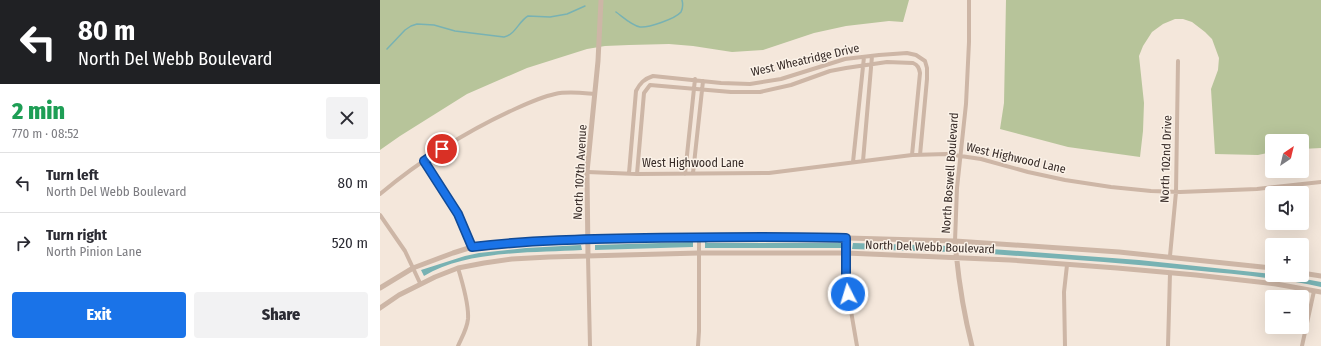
<!DOCTYPE html>
<meta charset="utf-8">
<style>
body{margin:0;font-family:"Fira Sans Condensed",sans-serif;background:#f2f2f3;color:#2b2b33;height:100vh;display:flex;flex-direction:column;font-size:15px;white-space:nowrap}
*{box-sizing:border-box;margin:0}
p{font-size:13px;color:#7c7c81}
.icon{flex:none;width:22px;height:22px;fill:none;stroke:currentColor;stroke-width:2;stroke-linecap:round;stroke-linejoin:round}
.map{position:relative;flex:1;overflow:hidden}
.panel{display:flex;flex-direction:column;background:#fff;width:380px}
.panel>*{flex:none}
.top-card{background:#202124;color:#fff;overflow:hidden}
.needle{width:26px;rotate:35deg}
.controls{position:absolute;left:885px;top:134px;display:grid;gap:8px}
.controls a{display:grid;place-items:center;width:44px;height:44px;border-radius:4px;background:#fff;box-shadow:0 4px 16px #0002;font-size:20px}
.pin{position:absolute;display:grid;place-items:center;width:34px;height:34px;color:#fff;margin:-17px;border:2px solid #fff;border-radius:50%;box-shadow:0 1px 4px #0007}
.me{position:absolute;width:44px;margin:-22px;rotate:355deg;stroke-linejoin:round;filter:drop-shadow(0 0 3px #0008)}
.turn{display:flex;align-items:center;gap:14px;height:84px;padding:0 12px;font-size:18px}
.turn .icon{width:52px;height:52px;stroke-width:2.5}
.turn b{display:block;font-size:28px;line-height:34px}
.round{display:grid;place-items:center;flex:none;width:42px;height:42px;border-radius:4px;background:#f2f2f3}
.overview{display:flex;align-items:center;justify-content:space-between;height:68px;padding:0 12px}
h1{font-size:24px;font-weight:800;line-height:30px;color:#1e9e55}
.cta{display:flex;gap:8px;margin-top:auto;padding:8px 12px}
.cta a{flex:1;height:46px;border-radius:4px;background:#1a73e8;color:#fff;font-size:16px;font-weight:800;line-height:46px;text-align:center}
.cta a+a{background:#f2f2f3;color:#2b2b33}
ul{padding:0;list-style:none}
li{display:flex;align-items:center;gap:12px;height:60px;padding:0 12px;border-top:1px solid #e1e1e2}
li div{flex:1}
li b{display:block;font-size:15px}
li em{font-style:normal}
main{display:flex;flex:1;min-height:0}
.map>svg:first-child{display:block}
.green{fill:#b7c49a}
.water{fill:#78b2b3}
.lines{fill:none;stroke-linecap:round;stroke-linejoin:round}
.stream{stroke:#78b2b3;stroke-width:1.5}
.minor{stroke:#cdb6a6;stroke-width:4}
.tertiary{stroke:#cdb6a6;stroke-width:5}
.route-casing{stroke:#114b97;stroke-width:10}
.route{stroke:#1a73e8;stroke-width:7}
.labels{text-anchor:middle;stroke-width:3;stroke-linejoin:round;paint-order:stroke}
.street-label{font-size:12px;fill:#382c28;stroke:#fbf2e8}
</style>
<main>
<section class="panel">
<div class="top-card">
<div class="turn"><svg class="icon" aria-label="left" viewBox="0 0 24 24"><path d="M17 20v-9H6M10 6l-5 5 5 5"/></svg><div><b>80 m</b>North Del Webb Boulevard</div></div>
</div>
<div class="overview"><div><h1>2 min</h1><p>770 m · 08:52</p></div><a class="round"><svg class="icon" aria-label="close" viewBox="0 0 24 24"><path d="M6 6l12 12M18 6L6 18"/></svg></a></div>
<ul>
<li><svg class="icon" aria-label="left" viewBox="0 0 24 24"><path d="M17 20v-9H6M10 6l-5 5 5 5"/></svg><div><b>Turn left</b><p>North Del Webb Boulevard</p></div><em>80 m</em></li>
<li><svg class="icon" aria-label="right" viewBox="0 0 24 24"><path d="M7 20v-9h11M14 6l5 5-5 5"/></svg><div><b>Turn right</b><p>North Pinion Lane</p></div><em>520 m</em></li>
</ul>
<div class="cta"><a>Exit</a><a>Share</a></div>
</section>
<div class="map">
<svg width="941" height="346" viewBox="0 0 941 346">
<rect width="100%" height="100%" fill="#f4e7db"/>
<path class="green" d="M0,0H529L523,22L509,21L466,26L434,33L383,50L352,52L313,46L289,44L249,45L225,46L207,49L147,68L87,94L20,136L0,150Z
M626,0H941V148L922,149V141H892V152L878,155L835,154L831,89L838,70L839,58L832,39L825,32L812,22L803,19H795L783,24L772,32L763,46L759,56L764,103L763,131L760,157L688,147L620,129L624,103Z"/>
<path class="water" d="M313,242V247L215,250V245Z
M325,242L328,243H461V248H325Z
M473,243L570,246L569,252L472,249Z
M201,245L202,250C153,253 86,250 44,276L41,270L85,256L99,253L146,248Z
M584,247L759,260L892,274V275H903L941,282V287C898,278 855,274 811,270C736,262 660,258 584,252Z"/>
<g class="lines">
<path class="stream" d="M236,12C243,17 251,25 260,27C268,28 295,19 301,12C303,8 303,4 302,0
M7,49L25,30L31,26L37,24L54,25L75,31L124,37C135,35 139,21 148,16L170,17L187,14L205,6"/>
<path class="minor" d="M44,161L78,214L92,247
M483,161L492,56
M473,162L484,57
M207,172L257,174L389,173L532,155L567,154L601,159L648,172L685,180L731,187L771,191L800,192L877,189L941,182
M249,173L256,91C260,83 264,79 273,76L341,83L370,84L401,79L465,59L499,55L527,53L536,55L545,61L547,68V79L540,155
M313,173L323,81
M257,174L264,93L270,85L351,92H380L411,85L450,71L466,68L507,62L533,63C538,65 539,68 540,73L532,155
M305,174L315,79
M0,194C41,160 87,131 135,109C148,103 161,97 175,94C188,91 202,93 215,94
M0,215L25,251L40,283
M466,238V282L477,346
M575,241L577,188L586,104L589,42V0
M208,256L210,346
M790,256L796,192L798,61
M78,346C82,337 87,329 88,319C89,306 82,281 78,268
M318,346L319,331V237
M685,346L684,292L687,265
M788,346L790,273
M922,346L934,291"/>
<path class="tertiary" d="M575,241C578,277 583,311 592,346
M208,256L207,172L218,61L221,0
M922,273L941,276
M0,288L33,268L73,253L92,247L131,243L208,238L396,236L575,241L739,252L892,268
M0,308L19,295L55,277L78,268L104,263L132,259L169,257L319,253H466L630,260L737,268L816,275L896,284L941,292"/>
</g>
<g class="lines">
<g class="route-casing">
<path id="route" d="M62,149L44,161L78,214L92,247C150,240 207,239 265,238C332,237 399,236 466,238V282L468,294"/>
</g>
<use href="#route" class="route"/>
</g>
<g class="labels">
<g class="street-label">
<text transform="translate(425 60) rotate(-13)" y="4">West Wheatridge Drive</text>
<text transform="translate(636 158) rotate(13)" y="4">West Highwood Lane</text>
<text transform="translate(786 159) rotate(-88)" y="4">North 102nd Drive</text>
<text x="313" y="167">West Highwood Lane</text>
<text transform="translate(200 172) rotate(-87)" y="4">North 107th Avenue</text>
<text transform="translate(570 173) rotate(-86)" y="4">North Boswell Boulevard</text>
<text transform="translate(550 247) rotate(2)" y="4">North Del Webb Boulevard</text>
</g>
</g>
</svg>
<div class="controls">
<a><svg class="needle" viewBox="-14 -14 28 28"><path d="M0-13l5 13h-10z" fill="#e53935"/><path d="M0 13l5-13h-10z" fill="#7c7c81"/></svg></a>
<a><svg class="icon" aria-label="sound" viewBox="0 0 24 24"><path d="M4 9h4l5-4v14l-5-4H4zM17 9q2 3 0 6"/></svg></a>
<a>+</a>
<a>−</a>
</div>
<div class="pin" style="left:62px;top:149px;background:#d93025"><svg class="icon" aria-label="arrive" viewBox="0 0 24 24"><path d="M6 21V4h12l-3 4 3 4H6"/></svg></div>
<svg class="me" style="left:468px;top:294px" viewBox="-20 -20 40 40"><circle r="17" fill="#1a73e8" stroke="#fff" stroke-width="3"/><path d="M0-11L8 9 0 5-8 9z" fill="#fff"/></svg>
</div>
</main>
